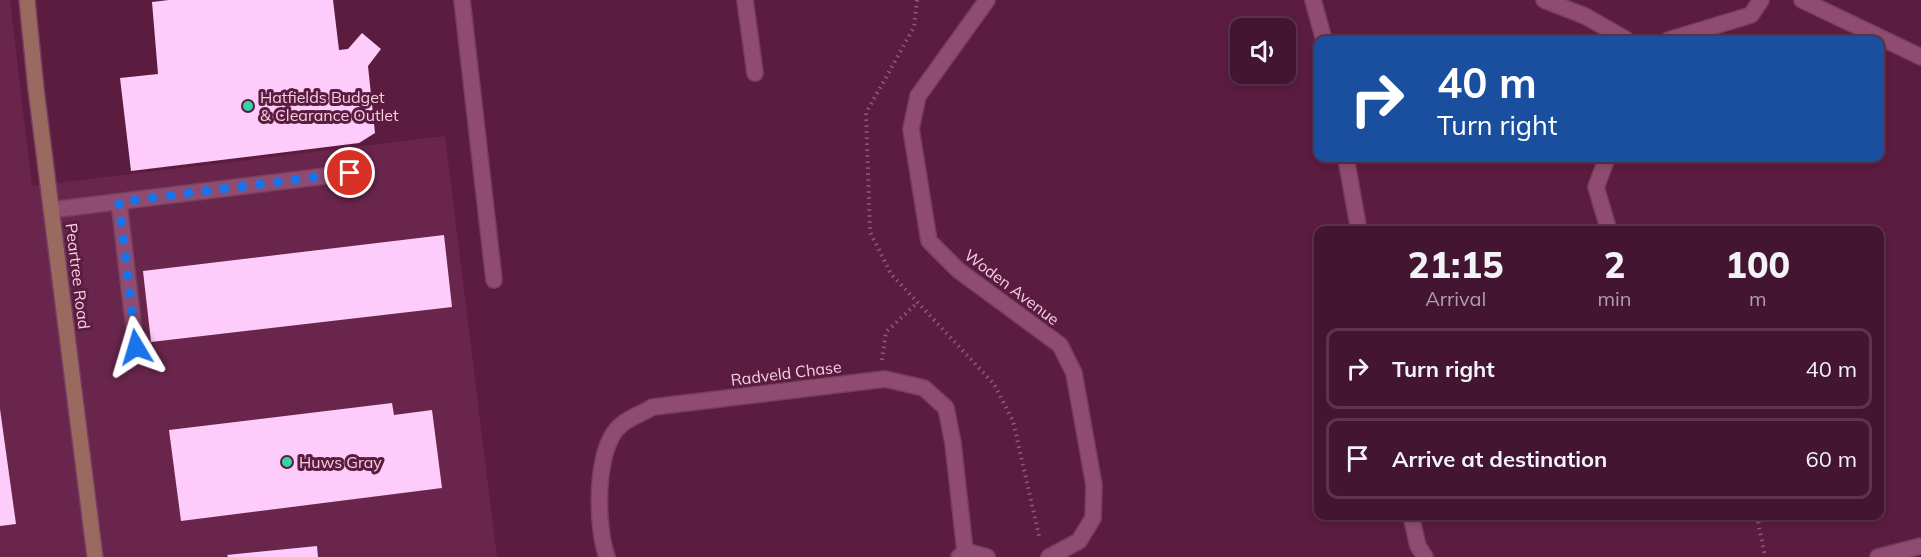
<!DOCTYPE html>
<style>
body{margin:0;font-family:Mulish,sans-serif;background:#4b1e38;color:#f1f3f6;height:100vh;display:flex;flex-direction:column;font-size:22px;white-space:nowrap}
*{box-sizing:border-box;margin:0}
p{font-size:20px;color:#af9fab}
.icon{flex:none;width:33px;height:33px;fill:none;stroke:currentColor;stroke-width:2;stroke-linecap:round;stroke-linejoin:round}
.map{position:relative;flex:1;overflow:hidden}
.drawer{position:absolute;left:1314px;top:226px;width:570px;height:294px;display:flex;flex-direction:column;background:#441530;border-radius:12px;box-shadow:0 3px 9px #0003,0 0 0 2px #5c344c}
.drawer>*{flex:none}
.hud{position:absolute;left:1314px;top:36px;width:570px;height:126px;border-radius:12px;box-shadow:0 3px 9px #0003,0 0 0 2px #5c344c;background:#1a4fa0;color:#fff;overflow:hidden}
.controls{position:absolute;left:1230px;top:18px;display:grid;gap:12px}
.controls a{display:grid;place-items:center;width:66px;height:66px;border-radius:12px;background:#441530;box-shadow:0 3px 9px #0003,0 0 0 2px #5c344c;font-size:30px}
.pin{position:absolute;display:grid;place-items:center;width:51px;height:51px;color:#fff;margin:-26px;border:3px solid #fff;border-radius:50%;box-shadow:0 2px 6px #0007}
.me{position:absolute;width:66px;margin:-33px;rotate:353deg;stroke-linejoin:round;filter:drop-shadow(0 0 4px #0008)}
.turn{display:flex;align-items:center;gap:21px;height:126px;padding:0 24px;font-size:27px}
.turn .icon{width:78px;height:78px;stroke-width:2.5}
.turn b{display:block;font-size:42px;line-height:51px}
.eta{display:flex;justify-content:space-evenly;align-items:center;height:102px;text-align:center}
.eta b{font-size:36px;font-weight:800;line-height:42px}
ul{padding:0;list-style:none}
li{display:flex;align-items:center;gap:18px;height:81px;margin:0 12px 9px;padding:0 12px;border:3px solid #5c344c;border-radius:12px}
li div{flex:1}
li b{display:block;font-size:22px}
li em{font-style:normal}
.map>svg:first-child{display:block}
.built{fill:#6a254c}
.building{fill:#feccfa}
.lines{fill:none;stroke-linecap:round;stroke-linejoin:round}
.lane-casing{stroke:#763e5f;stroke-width:18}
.street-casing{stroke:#763e5f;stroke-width:18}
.secondary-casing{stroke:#763e5f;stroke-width:18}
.path{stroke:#915a77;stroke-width:4;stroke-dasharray:1.5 4.5;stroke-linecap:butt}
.lane{stroke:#904c70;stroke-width:15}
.street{stroke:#904c70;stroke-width:15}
.secondary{stroke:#9a6a60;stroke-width:15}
.route{stroke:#1a73e8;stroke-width:10;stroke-dasharray:0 18}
.poi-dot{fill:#35d4a7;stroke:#5b1c40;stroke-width:2}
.labels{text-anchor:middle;stroke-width:6;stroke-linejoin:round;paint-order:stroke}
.poi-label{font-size:16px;fill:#f7cfe1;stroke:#5b1c40;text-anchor:start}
.street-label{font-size:16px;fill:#f7cfe1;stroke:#5b1c40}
</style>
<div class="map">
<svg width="1921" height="557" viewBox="0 0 1921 557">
<rect width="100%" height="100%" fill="#5b1c40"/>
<path class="built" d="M0,0H10L32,186L445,136L497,557H0Z"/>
<path class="building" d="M169,0H333L339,50L348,49L362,33L381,49L368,66L375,133L359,143L131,171L120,78L158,74L152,2Z
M444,235L452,307L151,342L143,271Z
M392,403L394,415L432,410L442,488L181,521L169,430Z
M0,409L16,524L0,526Z
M317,546L318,557H228L227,555Z"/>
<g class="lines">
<g class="lane-casing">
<path id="lane" d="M462,0L494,280
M119,202L136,347
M51,210L350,173"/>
</g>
<g class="street-casing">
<path id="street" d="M745,0L755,73
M987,0L918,96L911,129L929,241L958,270L1060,345L1074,373L1094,485L1093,518L1079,541L1049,557
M1313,0L1324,40
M1544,0L1585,16L1627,40
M1802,0L1921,57
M1668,40L1751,15L1761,0
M1346,158L1359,231
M1607,158L1596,187L1609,231
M1411,516L1418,546L1425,557
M607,557C596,527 594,447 621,425C630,417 643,413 653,407L885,379L924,388L946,408L953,443L965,551
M959,557L965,551L987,557
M1878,557L1921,546"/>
</g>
<g class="secondary-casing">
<path id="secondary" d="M27,0L36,89L95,557"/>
</g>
<path class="path" d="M917,0L914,27L866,113L870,232L891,274L994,384L1013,421L1040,540
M882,360L886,332L917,303
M1757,516L1765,557"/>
<use href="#lane" class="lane"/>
<use href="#street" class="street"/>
<use href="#secondary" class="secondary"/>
</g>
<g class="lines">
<path class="route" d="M136,347L119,202L350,173"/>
</g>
<g class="poi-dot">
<circle cx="248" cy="106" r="6"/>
<circle cx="287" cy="462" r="6"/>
</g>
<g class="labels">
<g class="poi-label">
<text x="260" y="103">Hatfields Budget<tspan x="260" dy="18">&amp; Clearance Outlet</tspan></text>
<text x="299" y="468">Huws Gray</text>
</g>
<g class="street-label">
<text transform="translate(78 276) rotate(83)" y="6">Peartree Road</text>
<text transform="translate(1012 287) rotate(37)" y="6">Woden Avenue</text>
<text transform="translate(786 373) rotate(-7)" y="6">Radveld Chase</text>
</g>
</g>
</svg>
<div class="controls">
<a><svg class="icon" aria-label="sound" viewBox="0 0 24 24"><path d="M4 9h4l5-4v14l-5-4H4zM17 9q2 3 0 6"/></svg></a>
</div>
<div class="pin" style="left:350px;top:173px;background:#d93025"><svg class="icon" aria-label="arrive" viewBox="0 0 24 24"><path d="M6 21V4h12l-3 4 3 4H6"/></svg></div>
<svg class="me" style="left:136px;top:347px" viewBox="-20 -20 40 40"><path d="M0-17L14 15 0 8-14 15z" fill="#1a73e8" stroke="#fff" stroke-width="4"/></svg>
<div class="hud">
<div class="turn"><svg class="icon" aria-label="right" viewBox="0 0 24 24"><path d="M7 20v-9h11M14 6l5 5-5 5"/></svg><div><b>40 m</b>Turn right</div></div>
</div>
<section class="drawer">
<div class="eta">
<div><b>21:15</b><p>Arrival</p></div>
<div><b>2</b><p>min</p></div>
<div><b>100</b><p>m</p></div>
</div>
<ul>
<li><svg class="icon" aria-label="right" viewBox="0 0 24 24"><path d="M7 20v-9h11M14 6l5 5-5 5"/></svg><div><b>Turn right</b></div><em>40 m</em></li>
<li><svg class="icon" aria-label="arrive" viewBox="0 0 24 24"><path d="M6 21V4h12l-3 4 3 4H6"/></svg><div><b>Arrive at destination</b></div><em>60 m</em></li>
</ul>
</section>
</div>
